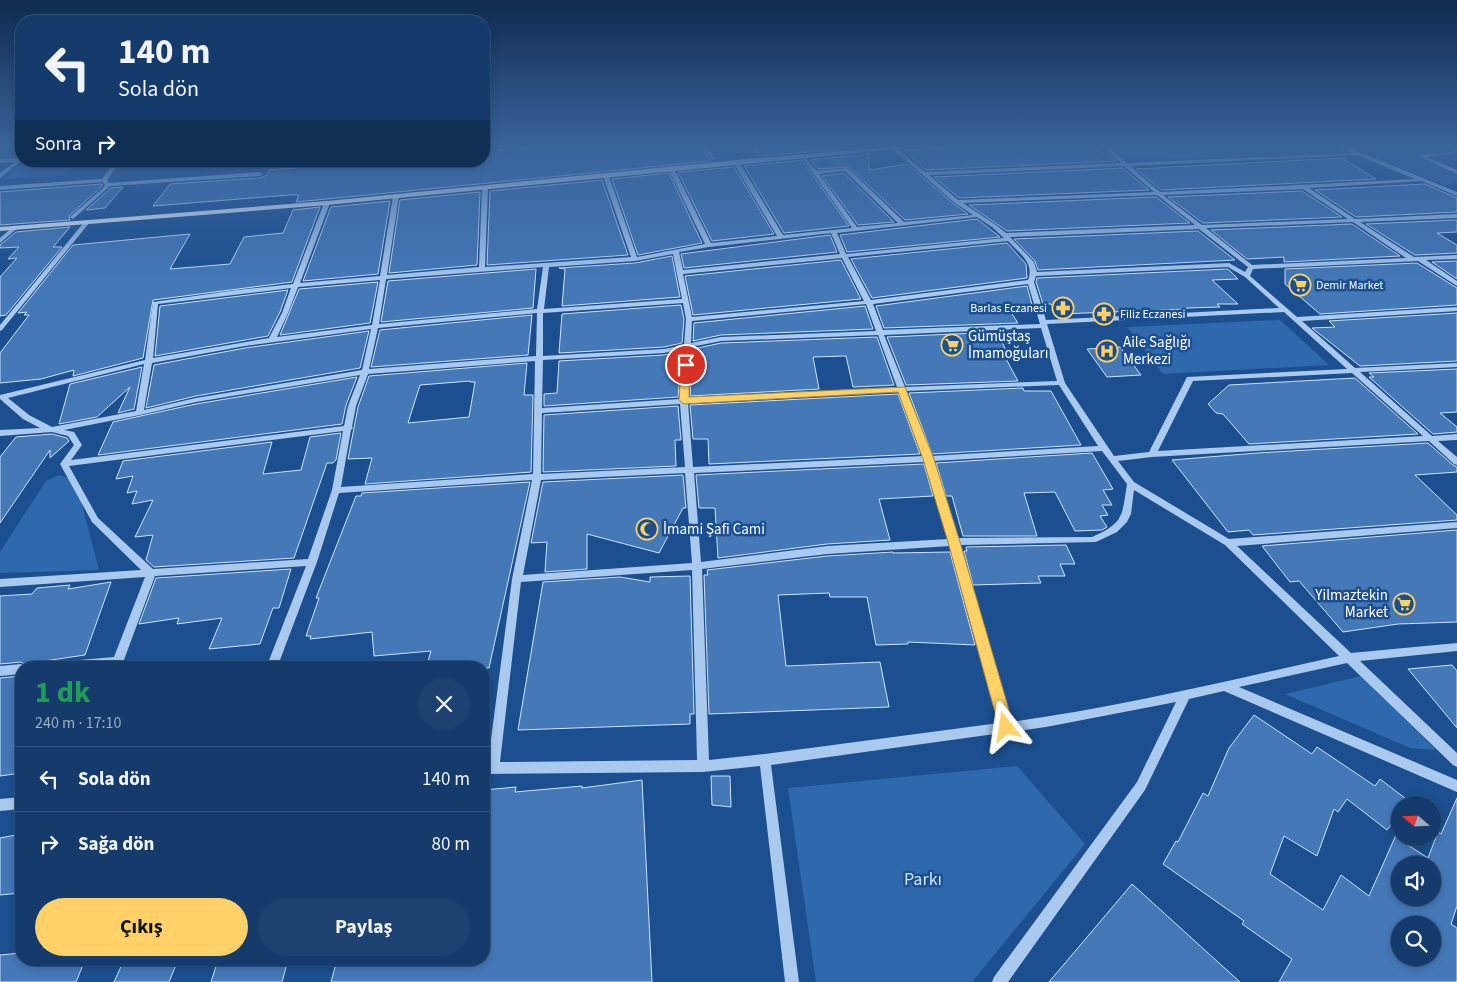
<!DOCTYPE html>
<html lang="tr">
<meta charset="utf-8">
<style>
body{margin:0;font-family:"Source Sans 3",sans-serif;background:#1d4271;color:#f1f3f6;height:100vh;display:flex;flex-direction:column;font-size:19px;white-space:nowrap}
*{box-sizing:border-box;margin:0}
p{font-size:16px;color:#9dadc1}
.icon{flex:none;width:28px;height:28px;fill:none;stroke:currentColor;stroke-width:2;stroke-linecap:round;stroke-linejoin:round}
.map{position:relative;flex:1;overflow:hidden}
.sheet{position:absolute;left:15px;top:661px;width:475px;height:305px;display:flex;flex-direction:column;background:#143b6b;border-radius:20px;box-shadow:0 2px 8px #0003,0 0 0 1px #33557e}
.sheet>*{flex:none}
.hud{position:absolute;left:15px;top:15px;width:475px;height:152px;border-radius:20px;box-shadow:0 2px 8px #0003,0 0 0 1px #33557e;background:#143b6b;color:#f1f3f6;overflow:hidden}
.needle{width:32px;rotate:289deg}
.controls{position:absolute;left:1391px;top:796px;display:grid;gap:10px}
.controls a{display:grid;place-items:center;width:50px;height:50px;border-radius:50%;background:#143b6b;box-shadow:0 2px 8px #0003,0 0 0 1px #33557e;font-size:25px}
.pin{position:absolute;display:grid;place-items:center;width:42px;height:42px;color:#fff;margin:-21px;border:2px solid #fff;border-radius:50%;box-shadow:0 1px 5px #0007}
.me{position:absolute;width:55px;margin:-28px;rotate:345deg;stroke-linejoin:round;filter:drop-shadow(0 0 4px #0008)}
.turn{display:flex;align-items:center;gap:18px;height:105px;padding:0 20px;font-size:22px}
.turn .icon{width:65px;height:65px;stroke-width:2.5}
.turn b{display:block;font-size:35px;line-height:42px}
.then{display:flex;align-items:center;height:48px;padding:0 20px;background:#0003;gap:10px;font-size:19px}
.round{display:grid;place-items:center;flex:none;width:52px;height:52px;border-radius:26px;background:#1d4271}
.overview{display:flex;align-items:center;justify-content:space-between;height:85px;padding:0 20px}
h1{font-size:30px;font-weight:700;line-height:38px;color:#1e9e55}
.primary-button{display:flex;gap:10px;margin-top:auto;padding:10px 20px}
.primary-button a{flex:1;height:58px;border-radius:30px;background:#ffd166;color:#111;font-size:20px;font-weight:700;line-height:58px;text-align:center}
.primary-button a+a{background:#1d4271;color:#f1f3f6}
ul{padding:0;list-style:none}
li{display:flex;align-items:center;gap:15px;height:65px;padding:0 20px;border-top:1px solid #33557e}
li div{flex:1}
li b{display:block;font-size:19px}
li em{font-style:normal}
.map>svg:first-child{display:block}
.green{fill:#2e69ad}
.building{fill:#4478b7;stroke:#cfe3fa;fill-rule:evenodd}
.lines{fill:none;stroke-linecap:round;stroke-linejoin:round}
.minor{fill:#a9c9ee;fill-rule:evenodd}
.major{fill:#f0f6ff;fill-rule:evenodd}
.route{fill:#ffd166;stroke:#a68842}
.labels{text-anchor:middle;stroke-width:5;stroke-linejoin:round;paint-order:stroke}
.far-poi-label{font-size:12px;fill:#fff;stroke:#1b4f8f;text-anchor:start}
.poi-label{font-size:15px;fill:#fff;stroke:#1b4f8f;text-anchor:start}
.near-park-label{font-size:18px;fill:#cfe3fa;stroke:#1b4f8f}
</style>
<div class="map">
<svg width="1457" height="982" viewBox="0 0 1457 982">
<rect width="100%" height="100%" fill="#1b4f8f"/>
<path class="green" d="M1110,146L1300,150L1315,155L1132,160Z
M1369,146H1404L1416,152L1411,153L1457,174V183L1444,185L1376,158Z
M26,161H80L63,176L4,179Z
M1280,320L1329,365L1163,374L1127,327Z
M59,475L68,478L80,497L99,570L0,573V552L46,481Z
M1361,676L1436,750L1410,748L1285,694Z
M1017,766L1085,844L972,982H816L788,788Z"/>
<path class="building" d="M551,146H700L711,161L327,199L296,202L299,195H290L153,206L170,184L260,178L267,175L269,170L377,161H486V151Z
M752,146H868V147L758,156Z
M973,146H1091L1099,153H1107L1116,161L926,170L904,150Z
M869,154V170L907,164L954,204L968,214L905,220L849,167L818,169L810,160Z
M1342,158L1376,179L1161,190L1136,169Z
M802,160L849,226L784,233L744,166Z
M734,167L774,234L712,241L678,172Z
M1123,168L1149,190L959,198L934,177Z
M669,173L702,243L638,255L612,179Z
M844,173L894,222L858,225L822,176Z
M602,180L628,255L487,265L490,191Z
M102,184V186L69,216L70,220L0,225V192Z
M1425,184L1457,198V212L1356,217L1315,190Z
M123,187L105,208L86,210L111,188Z
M1302,191L1342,217L1203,223L1168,197Z
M480,192L477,265L389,273L400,200Z
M1156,197L1190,223L1007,231L969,205Z
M390,201L378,274L303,281L331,207Z
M320,207L292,282L153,300L143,358L73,376L74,370L41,379L0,383V353L29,315H24L27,312L18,313L73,245L190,234L170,269L230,264L244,237L283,233L293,210Z
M977,219L1000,237L847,252L840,235Z
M1457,220V232L1437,233L1457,245V253L1415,255L1366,224Z
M1352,224L1400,256L1284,262V257L1247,259L1211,230Z
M70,227L53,247H62L6,315L0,316V277L17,258L8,259L19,247L0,248V245L16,232Z
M1198,231L1235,260L1038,270L1035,261L1014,239Z
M830,235L837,252L684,268L681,254Z
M1007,243L1026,264L1027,278L872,298L851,259Z
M672,256L680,297L562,306L565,269L559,268L635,263Z
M841,260L861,299L693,315L685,276Z
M1457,261V279L1432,262Z
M1417,263L1457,288V305L1320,314L1285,284V269Z
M536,269L533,308L381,322L388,281Z
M1228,269L1238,279L1212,280L1238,304H1217L1220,307L1186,308L1187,309L1060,314L1051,304H1043L1036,282L1037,278Z
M378,282L370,323L280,335L299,289Z
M1027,286L1032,305L1007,306L1018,323L884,328L876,306Z
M288,290L280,312L268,336L155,356L160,306Z
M681,305L684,319L682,343L664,347L559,353L562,314Z
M865,306L873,329L721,335L693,341L694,323Z
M1457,313V361L1360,366L1312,328L1335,327L1329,321Z
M532,315L528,355L371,367L380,330Z
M369,331L360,368L196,396L146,408L154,365L245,348Z
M997,332L1009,356L1005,357L1018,381L906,385L887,337Z
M877,337L894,385L853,387L846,356L813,357L819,389L690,396L693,349L721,343Z
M1120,347L1141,375L1107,377L1087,349Z
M682,351L678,397L544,406V394L557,393L559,361L664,355Z
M527,363L524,395H533L531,472L365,484L372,458L348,459L358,407L369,376ZM470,381V382H475L469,417L408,423L420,385Z
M142,367L134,409L118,413L130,387L97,417L59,424L70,384Z
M1457,369V412L1440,413L1457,427V432L1433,434L1369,377H1374L1369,373Z
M357,377L346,405L342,424L98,455L113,422L196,404Z
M1355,378L1418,434L1249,444L1223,414L1216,413L1208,404L1229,385Z
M1023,388L1024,391H1051L1081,445L932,454L909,393Z
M898,394L920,454L709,464L708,439H693L690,405Z
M678,406L681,440H675L676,466L543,472L544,415Z
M341,433L336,460L333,463H327L294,558L154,567L146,560L153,535L135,537L153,500L132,504L137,491L127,493L133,476L116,479L123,461L272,442L263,474L301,470L310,437Z
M52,434L67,438L69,441L50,458V450L0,523V457L16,437Z
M1428,443L1453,465L1457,467V472L1415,475L1457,515V520L1253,535L1249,530L1228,532L1172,460L1257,453Z
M1092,453L1113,489L1103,490L1112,505H1102L1108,515L1100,516L1107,527L1102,530L1075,531L1055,492L1024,493L1037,536H963L952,496H946L936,463Z
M924,464L933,496L879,499L890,540L827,544L718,558L715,508H699L696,475Z
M683,475L686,508H683L659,553L587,534V569L545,572L547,542L531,543L543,482Z
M530,482L489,668H426L431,651L374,656L372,632L310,639L311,636H306L319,598H316L356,496H361L362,493Z
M1457,530V622L1398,624L1343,632L1299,581L1290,582L1262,546Z
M1066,545L1075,564H1060L1065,576H1038L1041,583L973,585L964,551H967L966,547Z
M893,552V553L950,552L975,645L908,642V644L876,645L867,597H830L829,593L778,595L786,666L880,662L889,707L709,714L704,575H708L707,570L827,556Z
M291,569L279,608H273L260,644L209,649L222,618L177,624L179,618L139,624L156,578Z
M690,576L694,714H690V724L518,730L543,582L620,577L650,582V577Z
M111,582L85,655L44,661L27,666L21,662L0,664V596L32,594L37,588L70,585L68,589Z
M1452,665L1457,671V728L1408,669Z
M21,676V773L0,776V678Z
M1254,715L1312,754L1317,747L1375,786L1380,779L1410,802L1407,805H1400V814L1387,830L1347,799L1338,812L1334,809L1317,856L1284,836L1270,874L1323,910L1341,875L1369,896L1400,826V840L1428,858L1438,832L1441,834L1457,798V906L1451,924L1457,928V982H1279L1292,959L1242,924L1244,921L1163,864L1176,841L1178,842L1203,793L1208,796L1229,748ZM1400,865H1432V898H1400ZM1400,925H1432V958H1400Z
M711,776H730L731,807L712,805Z
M642,780L652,982H331L337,960H484V790L516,787L515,792L582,786V788Z
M21,834V893L0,895V838Z
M1132,884L1240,982H1049Z
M21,953V960H85L76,982H0V955Z
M124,960H178L169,982H114Z
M218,960H288L282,982H211Z"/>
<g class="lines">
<path class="minor" d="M486,146H501L484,149V147Z
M702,146H707L715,158V159H711Z
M889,146H894L925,172L1121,163L1102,146H1107L1127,163L1352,153L1338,146H1345L1457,192V196L1422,181L1309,188L1355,219L1457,214V218L1360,222L1414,257L1457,255V259L1426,260L1457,281V286L1418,261L1253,269L1250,276L1297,317L1457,307V311L1302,321L1355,368L1457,363V367L1360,372L1432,436L1457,434V440L1438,441L1457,457V465L1454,464L1429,441L1152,457L1118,461L1134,482L1229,539L1457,522V528L1237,546L1351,653L1457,643V651L1360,661L1457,753V767L1453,765L1347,663L1239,687L1457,780V792L1224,691L1189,699L1145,790L1008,982H992L994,977L1137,782L1176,702L1046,727L771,765L799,982H785L760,766L703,772L484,774V762H488L512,579L532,480L339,493L317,562L277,668H266L306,566L155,576L121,668H110V666L39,668L40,665L44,663L114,657L145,577L0,587V579L141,570L92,522L60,464L74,445L68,436L52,432L0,436V430L40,428L23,419L0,399V395L145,360L153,302L237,290L293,284L324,203L327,201L330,203L300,283L380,276L393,196L396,194L399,196L387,275L479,267L482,188L485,186L488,188L485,267L631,257L603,176L606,174L609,176L637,257L705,244L668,168L671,166L674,168L711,243L777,236L733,162L736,160L739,162L783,235L852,228L801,156L803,155L817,171L848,168L904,222L973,215L955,203ZM1357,155L1415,179L1160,192L1130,166ZM1124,166L1154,192L958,200L929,175ZM845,171L898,223L857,227L819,174ZM1303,189L1348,219L1202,225L1163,195ZM1157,195L1195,225L1006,233L996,225L963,203ZM977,217L992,227L1004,238L846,254L837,233ZM1353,222L1406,258L1252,265L1206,228ZM1199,229L1248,267L1245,272L1229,263L1037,272L1034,262L1010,237ZM831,233L840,254L683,270L679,252L709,247ZM1008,241C1019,253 1035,263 1028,280L871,300L848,257ZM673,254L682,299L544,309L549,267L635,261ZM842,258L864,301L692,317L683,274ZM543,267L537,309L379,324L386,279ZM1228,267L1245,277L1279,308L1046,320L1034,282L1036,276ZM380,280L372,325L277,337L288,313L298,287ZM1028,284L1040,324L883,330L873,304ZM291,288L282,313L269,338L153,358L158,304ZM683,303L686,319L684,345L664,349L543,356V313ZM866,304L876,331L721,337L691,343L692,321ZM1284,312L1347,369L1187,377L1149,452L1114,456L1065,383L1047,324ZM537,313L536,356L369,369L378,328ZM1041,328L1057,381L905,387L884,335ZM371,329L362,370L196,398L144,410L152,363L245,346ZM878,335L897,387L688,398L691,347L721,341ZM684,349L680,399L542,408L543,360L664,353ZM535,361L533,474L341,487L351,430L353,428L352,427L356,406L368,374ZM144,364L136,411L52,427L29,415L8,398ZM1352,373L1423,436L1158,451L1193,381ZM360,375L348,406L344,426L71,460L82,445L74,432L64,430L140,415L196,402ZM1059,385L1098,446L931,456L906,391ZM899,392L923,456L693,467L688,403ZM680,404L685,467L541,474L542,413ZM343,431L332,490L308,559L153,569L98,518L69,466ZM1102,451L1127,484C1122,516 1124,523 1092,537L958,538L933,461ZM925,462L948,539L827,546L701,562L694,473ZM685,473L692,563L523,575L541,480ZM1134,490L1225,545L1339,656C1230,680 1121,707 1010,722L960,545L1096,542L1117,532L1127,522L1131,514ZM950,546L999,723L765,754L709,760L702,569L827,554ZM692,570L697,760L500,762L521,582Z
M1457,151V153L1427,157L1457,170V174L1419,156L1421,155Z
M21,158V161L0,178V173L15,162L0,163V159Z
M115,161H120L107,180L109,183L260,172L263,174L260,176L110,186L73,219L70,217L71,216L104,187L105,185L103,182L0,190V186L102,179Z
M299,161H322L272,167L269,165L272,163Z
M85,221L90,222L2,330L0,331V325Z
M14,226L19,227L0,243V238Z
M21,664L26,668H21V674L0,676V666Z
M21,797V809L0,811V799Z"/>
<path class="major" d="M897,146H929L327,205L0,231V227L327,201L736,160Z"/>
</g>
<linearGradient id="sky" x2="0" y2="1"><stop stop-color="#0f2b4f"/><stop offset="0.51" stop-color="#39639b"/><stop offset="1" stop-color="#39639b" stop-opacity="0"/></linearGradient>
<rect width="1457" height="284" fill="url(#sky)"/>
<path class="route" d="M686,362L690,365L689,397L905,387L934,459L960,542L1014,727L1012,732L1006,734L1001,732L999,727L948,542L923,459L898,392L684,404L679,400L681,365Z"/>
<defs>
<g id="supermarket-ring" transform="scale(1.125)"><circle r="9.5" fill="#1b4f8f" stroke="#ffd166" stroke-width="1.5"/><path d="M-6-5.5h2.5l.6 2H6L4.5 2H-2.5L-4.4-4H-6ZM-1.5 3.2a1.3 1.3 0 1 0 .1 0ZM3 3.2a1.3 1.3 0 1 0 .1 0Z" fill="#ffd166"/></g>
<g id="pharmacy-ring" transform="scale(1.125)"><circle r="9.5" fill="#1b4f8f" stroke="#ffd166" stroke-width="1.5"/><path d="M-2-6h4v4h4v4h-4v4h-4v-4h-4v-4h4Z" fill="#ffd166"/></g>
<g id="hospital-ring" transform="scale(1.125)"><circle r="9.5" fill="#1b4f8f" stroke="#ffd166" stroke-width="1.5"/><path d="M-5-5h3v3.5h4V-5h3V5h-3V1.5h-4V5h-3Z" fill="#ffd166"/></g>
<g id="mosque-ring" transform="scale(1.125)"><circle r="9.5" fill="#1b4f8f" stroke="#ffd166" stroke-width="1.5"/><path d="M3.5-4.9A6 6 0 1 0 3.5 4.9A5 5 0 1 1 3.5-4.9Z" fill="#ffd166"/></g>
</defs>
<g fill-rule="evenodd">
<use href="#supermarket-ring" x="1300" y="285"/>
<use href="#pharmacy-ring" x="1063" y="308"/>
<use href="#pharmacy-ring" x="1104" y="314"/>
<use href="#supermarket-ring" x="952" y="345"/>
<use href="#hospital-ring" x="1107" y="351"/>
<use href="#mosque-ring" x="647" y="529"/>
<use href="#supermarket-ring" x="1404" y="604"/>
</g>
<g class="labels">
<g class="far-poi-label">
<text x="1316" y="289">Demir Market</text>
<text x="1047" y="312" text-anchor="end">Barlas Eczanesi</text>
<text x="1120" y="318">Filiz Eczanesi</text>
</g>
<g class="poi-label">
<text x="968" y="341">Gümüştaş<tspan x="968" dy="17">İmamoğuları</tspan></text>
<text x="1123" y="347">Aile Sağlığı<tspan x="1123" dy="17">Merkezi</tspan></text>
<text x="663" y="534">İmami Şafi Cami</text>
<text x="1388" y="600" text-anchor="end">Yilmaztekin<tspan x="1388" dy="17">Market</tspan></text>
</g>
<g class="near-park-label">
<text x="923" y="885">Parkı</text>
</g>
</g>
</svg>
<div class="controls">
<a><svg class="needle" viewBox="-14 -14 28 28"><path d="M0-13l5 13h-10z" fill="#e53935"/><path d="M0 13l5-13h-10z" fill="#9dadc1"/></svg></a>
<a><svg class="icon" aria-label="sound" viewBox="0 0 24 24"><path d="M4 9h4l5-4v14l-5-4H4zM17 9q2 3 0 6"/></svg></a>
<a><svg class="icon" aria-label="search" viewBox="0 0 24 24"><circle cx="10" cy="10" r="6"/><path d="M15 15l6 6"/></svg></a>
</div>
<div class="pin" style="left:686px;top:365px;background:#d93025"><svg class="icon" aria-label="arrive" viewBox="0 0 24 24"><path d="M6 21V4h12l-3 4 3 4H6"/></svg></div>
<svg class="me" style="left:1006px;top:727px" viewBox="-20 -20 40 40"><path d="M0-17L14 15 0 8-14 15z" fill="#ffd166" stroke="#fff" stroke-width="4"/></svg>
<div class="hud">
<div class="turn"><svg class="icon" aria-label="left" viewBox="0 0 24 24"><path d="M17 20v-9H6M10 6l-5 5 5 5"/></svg><div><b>140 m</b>Sola dön</div></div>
<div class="then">Sonra<svg class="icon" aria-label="right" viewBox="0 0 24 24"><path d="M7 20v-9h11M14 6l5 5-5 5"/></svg></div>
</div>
<section class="sheet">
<div class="overview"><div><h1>1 dk</h1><p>240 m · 17:10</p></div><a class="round"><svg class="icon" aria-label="close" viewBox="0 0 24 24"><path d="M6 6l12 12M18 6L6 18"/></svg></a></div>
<ul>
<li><svg class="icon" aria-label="left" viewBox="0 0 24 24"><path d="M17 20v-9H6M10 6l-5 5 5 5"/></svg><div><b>Sola dön</b></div><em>140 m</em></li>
<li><svg class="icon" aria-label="right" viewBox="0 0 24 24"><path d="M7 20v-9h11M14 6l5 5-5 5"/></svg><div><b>Sağa dön</b></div><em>80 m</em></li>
</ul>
<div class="primary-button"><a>Çıkış</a><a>Paylaş</a></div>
</section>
</div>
